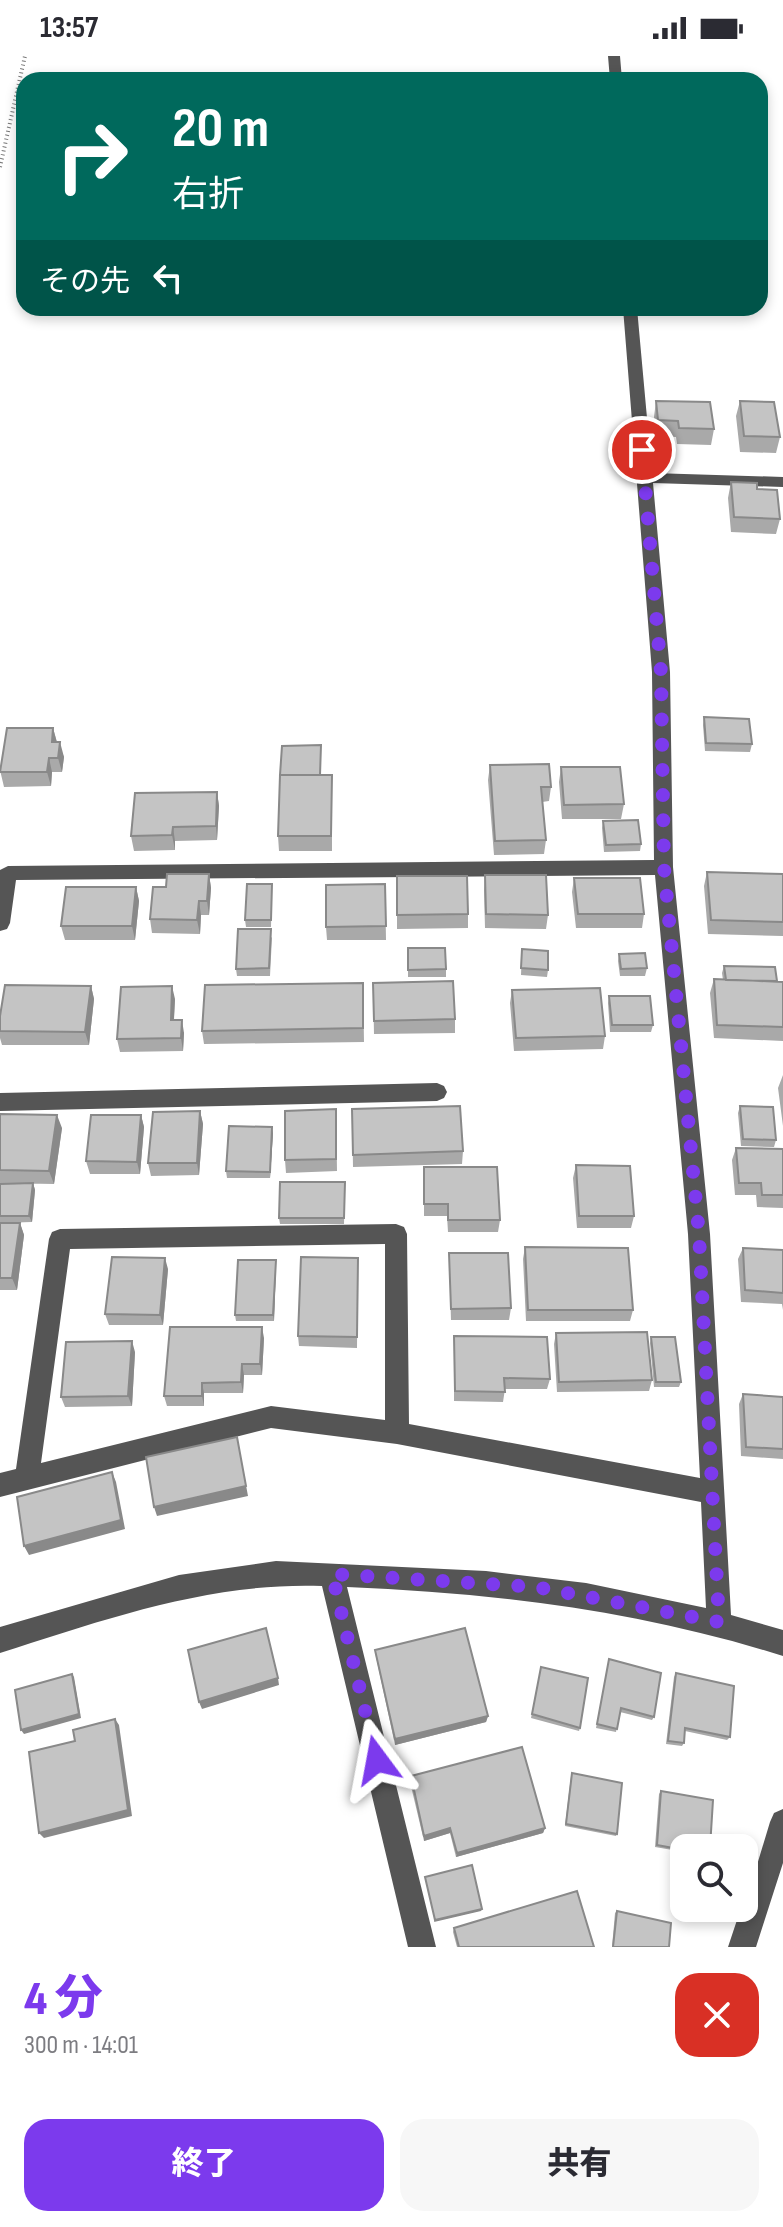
<!DOCTYPE html>
<html lang="ja">
<meta charset="utf-8">
<style>
body{margin:0;font-family:"Sofia Sans Condensed","Noto Sans JP",sans-serif;background:#f7f7f7;color:#2b2b33;height:100vh;display:flex;flex-direction:column;font-size:30px;white-space:nowrap}
*{box-sizing:border-box;margin:0}
p{font-size:26px;color:#7c7c81}
.icon{flex:none;width:44px;height:44px;fill:none;stroke:currentColor;stroke-width:2;stroke-linecap:round;stroke-linejoin:round}
.map{position:relative;height:1891px;overflow:hidden}
.sheet{display:flex;flex-direction:column;background:#fff;flex:1}
.sheet>*{flex:none}
.top-card{position:absolute;left:16px;top:16px;width:752px;height:244px;border-radius:24px;box-shadow:0 4px 12px #0003;background:#00695c;color:#fff;overflow:hidden}
.tools{position:absolute;left:670px;top:1778px;display:grid;gap:16px}
.tools a{display:grid;place-items:center;width:88px;height:88px;border-radius:16px;background:#fff;box-shadow:0 4px 12px #0003;font-size:40px}
.pin{position:absolute;display:grid;place-items:center;width:68px;height:68px;color:#fff;margin:-34px;border:4px solid #fff;border-radius:50%;box-shadow:0 2px 8px #0007}
.me{position:absolute;width:88px;margin:-44px;rotate:347deg;stroke-linejoin:round;filter:drop-shadow(0 0 6px #0008)}
.turn{display:flex;align-items:center;gap:28px;height:168px;padding:0 24px;font-size:36px}
.turn .icon{width:104px;height:104px;stroke-width:2.5}
.turn b{display:block;font-size:56px;line-height:68px}
.then{display:flex;align-items:center;height:76px;padding:0 24px;background:#0003;gap:16px;font-size:30px}
.round{display:grid;place-items:center;flex:none;width:84px;height:84px;border-radius:24px;background:#f7f7f7}
.summary{display:flex;align-items:center;justify-content:space-between;height:136px;padding:0 24px}
h1{font-size:48px;font-weight:800;line-height:60px;color:#7c3aed}
.button{display:flex;gap:16px;margin-top:auto;padding:16px 24px}
.button a{flex:1;height:92px;border-radius:24px;background:#7c3aed;color:#fff;font-size:32px;font-weight:800;line-height:92px;text-align:center}
.button a+a{background:#f7f7f7;color:#2b2b33}
.status{display:flex;justify-content:space-between;align-items:center;height:56px;padding:0 40px;background:#fff;direction:ltr}
.status svg{height:22px;fill:currentColor}
.map>svg:first-child{display:block}
.lines{fill:none;stroke-linecap:round;stroke-linejoin:round}
.path{stroke:#777;stroke-width:4;stroke-dasharray:1 3;stroke-linecap:butt}
.minor{fill:#555;fill-rule:evenodd}
.wall{fill:#a9a9a9}
.shaded-wall{fill:#898989}
.building{fill:#c4c4c4;stroke:#898989;stroke-width:2}
.route{stroke:#7c3aed;stroke-width:14;stroke-dasharray:0 25.2}
</style>
<div class="status"><b>13:57</b><svg viewBox="0 0 49 12"><path d="M0 12V9h3v3zM5 12V6h3v6zM10 12V3h3v9zM15 12V0h3v12zM26 1h20v11H26zM47 4h2v5h-2z"/></svg></div>
<div class="map">
<svg width="783" height="1891" viewBox="0 0 783 1891">
<rect width="100%" height="100%" fill="#fff"/>
<g class="lines">
<path class="path" d="M0,111L25,0"/>
<path class="minor" d="M608,0H620L622,24H610Z
M623,252H637L652,417L783,421V431L653,427L670,616L673,811L710,1178L731,1559L783,1574V1600C640,1555 496,1537 347,1531L436,1891H408L322,1530C210,1526 106,1563 0,1597V1571L179,1519L276,1505L486,1515L586,1527L706,1552L701,1446L397,1388L271,1372L0,1441V1417L16,1413L49,1183L52,1176L60,1173L396,1168L404,1171L407,1178L409,1368L700,1422L688,1178L655,819L16,824L10,867L7,873L0,875V814L8,810L654,804L652,616ZM385,1188V1364L271,1350L41,1407L70,1193Z
M437,1027L444,1030L447,1036L444,1042L437,1045L0,1055V1037Z
M783,1753V1807L756,1891H728L741,1852H744L770,1766L774,1757Z"/>
</g>
<path class="wall" d="M656,345L714,373L711,389L677,388L676,381L656,380L654,361Z
M740,345L780,381L776,397L740,396L736,360Z
M731,426L757,433L780,463L776,478L731,476L728,442Z
M704,661L752,688L750,696L705,695L703,669Z
M53,672L57,686L64,701L62,716H52L51,730L4,731L0,714Z
M490,709L551,731L549,745L542,746L546,784L544,798L494,799L488,724Z
M561,711L624,748L621,763H562L559,726Z
M321,719H332V795H279L278,780Z
M217,736L219,750L217,784L175,785V794L134,795L131,780Z
M603,765L641,788L640,795L604,796L602,772Z
M707,816L783,818V880L708,878L704,830Z
M209,818L211,832L209,859H201L200,878L152,877L150,863L166,831Z
M485,819L548,859L546,873L485,872L484,834Z
M397,820L468,858V872L397,873Z
M574,822L644,858L642,872H576L572,836Z
M272,828L271,871H246L245,864Z
M385,828L386,884H327L326,871Z
M136,831L139,845L135,884H65L61,870Z
M272,881L270,920H237L236,913Z
M408,892L446,913V921H408Z
M522,893L548,914L547,921L521,919Z
M619,898L647,912L645,920H620L618,905Z
M724,910L777,925L783,926V985L714,982L710,937L714,923L723,924L722,917Z
M363,927L364,986L204,988L202,975Z
M373,927L455,963V977L374,978Z
M91,930L94,943L89,989H2L0,982V975Z
M512,934L605,980L603,993L514,995L510,947Z
M609,940L653,969L651,976H610L608,947Z
M175,943L174,964L184,977L183,995L120,996L117,983Z
M783,1019V1070L778,1032Z
M740,1050L776,1084L774,1091L741,1090L738,1057Z
M336,1053L337,1115L286,1117L285,1104Z
M352,1053L463,1095L462,1108L353,1111Z
M200,1055L203,1068L199,1119L151,1120L148,1107Z
M0,1058L62,1072L54,1128L0,1127Z
M141,1059L144,1071L140,1118H90L86,1105Z
M273,1077L270,1122H227L226,1115Z
M736,1092L783,1093V1152L757,1151L756,1139H735L732,1104Z
M576,1109L634,1160L631,1172H577L573,1122Z
M424,1111L500,1164L498,1176H448L447,1160H424Z
M345,1126L344,1168H280L279,1162Z
M33,1127L35,1134L32,1166L0,1167V1128Z
M0,1167H20L24,1179L17,1234H0Z
M525,1191L633,1254L630,1265H526L523,1203Z
M743,1192L783,1194V1254L782,1248L741,1246L738,1203Z
M449,1197L511,1252L509,1264H451Z
M358,1202L357,1292L299,1290L298,1280Z
M276,1210L274,1265H236L235,1259Z
M168,1213L163,1269H109L105,1258Z
M556,1277L652,1324L649,1335L557,1336L554,1288Z
M454,1280L550,1323L547,1333H505L503,1346L454,1345Z
M651,1281L681,1326L679,1331H654L650,1287Z
M264,1282L262,1319H244L243,1337H204V1350H167L164,1340Z
M135,1296L132,1350L65,1351L61,1341Z
M743,1338L783,1341V1403L741,1400L739,1348Z
M375,1594L488,1660L486,1666L395,1689L376,1601Z
M609,1603L654,1661L652,1664L620,1656L616,1676L596,1672Z
M541,1611L580,1672L579,1675L531,1662Z
M676,1617L730,1681L727,1684L685,1675L684,1687L682,1690L666,1688L674,1621Z
M572,1717L617,1778L616,1780L565,1770L571,1720Z
M411,1720L545,1772L543,1777L456,1801L450,1777L424,1785L410,1726Z
M661,1735L684,1792V1796L655,1791L659,1738Z
M617,1855L669,1891H612L615,1857Z
M454,1872L594,1891H457L453,1876Z"/>
<path class="shaded-wall" d="M53,672L57,687L52,686Z
M60,686L64,701L62,716L58,702Z
M49,702L52,716L51,730L47,716Z
M217,736L219,750L217,784L216,770Z
M173,771L175,785V794L172,779Z
M209,818L211,832L209,859L207,845Z
M136,831L139,845L135,884L132,870Z
M199,845L201,859L200,878L197,864Z
M91,930L94,943L89,989L85,976Z
M172,930L175,943L173,978L171,964Z
M182,964L184,977L183,995L181,982Z
M200,1055L203,1068L199,1119L197,1107Z
M57,1059L62,1072L54,1128L49,1115Z
M141,1059L144,1071L140,1118L137,1106Z
M272,1071L273,1077L270,1122V1116Z
M33,1127L35,1134L32,1166L29,1160Z
M20,1167L24,1179L17,1234L12,1222Z
M165,1202L168,1213L163,1269L160,1259Z
M276,1204V1210L274,1265L273,1259Z
M262,1271L264,1282L262,1319L260,1308Z
M132,1285L135,1296L132,1350L128,1340Z
M242,1308L244,1319L243,1337L241,1326Z
M202,1327L204,1337V1350L202,1340Z
M237,1381L248,1440L157,1460L154,1451Z
M112,1416L116,1426L125,1473L29,1499L24,1490Z
M72,1618L74,1621L81,1662L24,1678L21,1674Z
M278,1622L279,1629L202,1653L199,1646Z
M488,1660L486,1666L395,1689V1683Z
M115,1663L119,1669L132,1760L44,1782L39,1777Z
M450,1772V1777L424,1785V1780Z
M545,1772L543,1777L456,1801L457,1797Z
M482,1853L481,1855L434,1866L435,1864Z"/>
<path class="building" d="M656,345L710,346L714,373L679,372L678,365L658,364Z
M740,345L774,346L780,381L744,380Z
M731,426L757,427V433L777,434L780,463L734,461Z
M704,661L749,663L752,688L706,687Z
M7,672H53L52,686H60L58,702H49L47,716H0Z
M321,689L320,719H280L282,690Z
M549,708L551,731H541L546,784L495,785L490,709Z
M561,711H620L624,748L564,749Z
M280,719H332L331,780H278Z
M217,736L216,770L173,771L172,779L131,780L135,737Z
M638,764L641,788L606,789L603,765Z
M707,816L783,818V866L711,864Z
M167,818H209L207,845H199L197,864L150,863L153,831H166Z
M485,819H546L548,859L486,858Z
M397,820H467L468,858L397,859Z
M574,822H640L644,858H578Z
M247,828H272L271,864H245Z
M385,828L386,870L326,871V829Z
M66,831H136L132,870H61Z
M238,873H271L269,912L236,913Z
M408,892H445L446,913L408,914Z
M522,893L548,895V914L521,912Z
M645,897L647,912L621,913L619,898Z
M724,910L775,911L777,925L726,924Z
M714,923L783,926V971L717,969Z
M453,925L455,963L374,965L373,927Z
M363,927V972L202,975L205,929Z
M5,929L91,930L85,976L0,975V960Z
M172,930L171,964H182L181,982L117,983L121,931Z
M600,932L605,980L516,982L512,934Z
M609,940H650L653,969H612Z
M460,1050L463,1095L353,1099L352,1053Z
M740,1050L773,1051L776,1084L743,1083Z
M336,1053V1103L285,1104V1055Z
M200,1055L197,1107H148L153,1056Z
M0,1058L57,1059L49,1115L0,1114Z
M91,1059H141L137,1106L86,1105Z
M229,1070L272,1071L270,1116L226,1115Z
M736,1092L783,1093V1139H762L761,1127H739Z
M576,1109L630,1110L634,1160H579Z
M424,1111H497L500,1164H448V1148H424Z
M280,1126H345L344,1162H279Z
M33,1127L29,1160H0V1128Z
M0,1167H20L12,1222H0Z
M525,1191L628,1192L633,1254H528Z
M743,1192L783,1194V1237L745,1234Z
M449,1197H508L511,1252L451,1253Z
M112,1201L165,1202L160,1259L105,1258Z
M301,1201L358,1202L357,1281L298,1280Z
M238,1204H276L273,1259H235Z
M170,1271H262L260,1308H242L241,1326L202,1327V1340H164Z
M647,1276L652,1324L559,1326L556,1277Z
M454,1280L547,1281L550,1323L504,1322L505,1336L455,1335Z
M651,1281H675L681,1326H656Z
M132,1285L128,1340L61,1341L66,1286Z
M743,1338L783,1341V1393L746,1391Z
M237,1381L246,1430L154,1451L146,1401Z
M112,1416L121,1464L24,1490L17,1441Z
M266,1572L278,1622L199,1646L188,1594Z
M465,1572L488,1660L395,1683L375,1594Z
M609,1603L661,1617L654,1661L621,1652L617,1673L597,1668Z
M541,1611L588,1622L580,1672L532,1658Z
M676,1617L734,1630L730,1681L685,1672L684,1687L668,1685Z
M72,1618L79,1658L21,1674L15,1634Z
M115,1663L128,1754L39,1777L29,1696L75,1685L73,1674Z
M522,1691L545,1772L457,1797L450,1772L424,1780L411,1720Z
M572,1717L622,1727L617,1778L566,1768Z
M661,1735L713,1744L710,1792H684V1794L657,1789Z
M472,1809L482,1853L435,1864L425,1821Z
M577,1835L594,1891H459L454,1872Z
M617,1855L671,1867L669,1891H613Z"/>
<g class="lines">
<path class="route" d="M377,1704L332,1518L536,1531L719,1566L699,1178L664,811L661,616L642,394"/>
</g>
</svg>
<div class="tools">
<a><svg class="icon" aria-label="search" viewBox="0 0 24 24"><circle cx="10" cy="10" r="6"/><path d="M15 15l6 6"/></svg></a>
</div>
<div class="pin" style="left:642px;top:394px;background:#d93025"><svg class="icon" aria-label="arrive" viewBox="0 0 24 24"><path d="M6 21V4h12l-3 4 3 4H6"/></svg></div>
<svg class="me" style="left:377px;top:1704px" viewBox="-20 -20 40 40"><path d="M0-17L14 15 0 8-14 15z" fill="#7c3aed" stroke="#fff" stroke-width="4"/></svg>
<div class="top-card">
<div class="turn"><svg class="icon" aria-label="right" viewBox="0 0 24 24"><path d="M7 20v-9h11M14 6l5 5-5 5"/></svg><div><b>20 m</b>右折</div></div>
<div class="then">その先<svg class="icon" aria-label="left" viewBox="0 0 24 24"><path d="M17 20v-9H6M10 6l-5 5 5 5"/></svg></div>
</div>
</div>
<section class="sheet">
<div class="summary"><div><h1>4 分</h1><p>300 m · 14:01</p></div><a class="round" style="background:#d93025;color:#fff"><svg class="icon" aria-label="close" viewBox="0 0 24 24"><path d="M6 6l12 12M18 6L6 18"/></svg></a></div>
<div class="button"><a>終了</a><a>共有</a></div>
</section>
